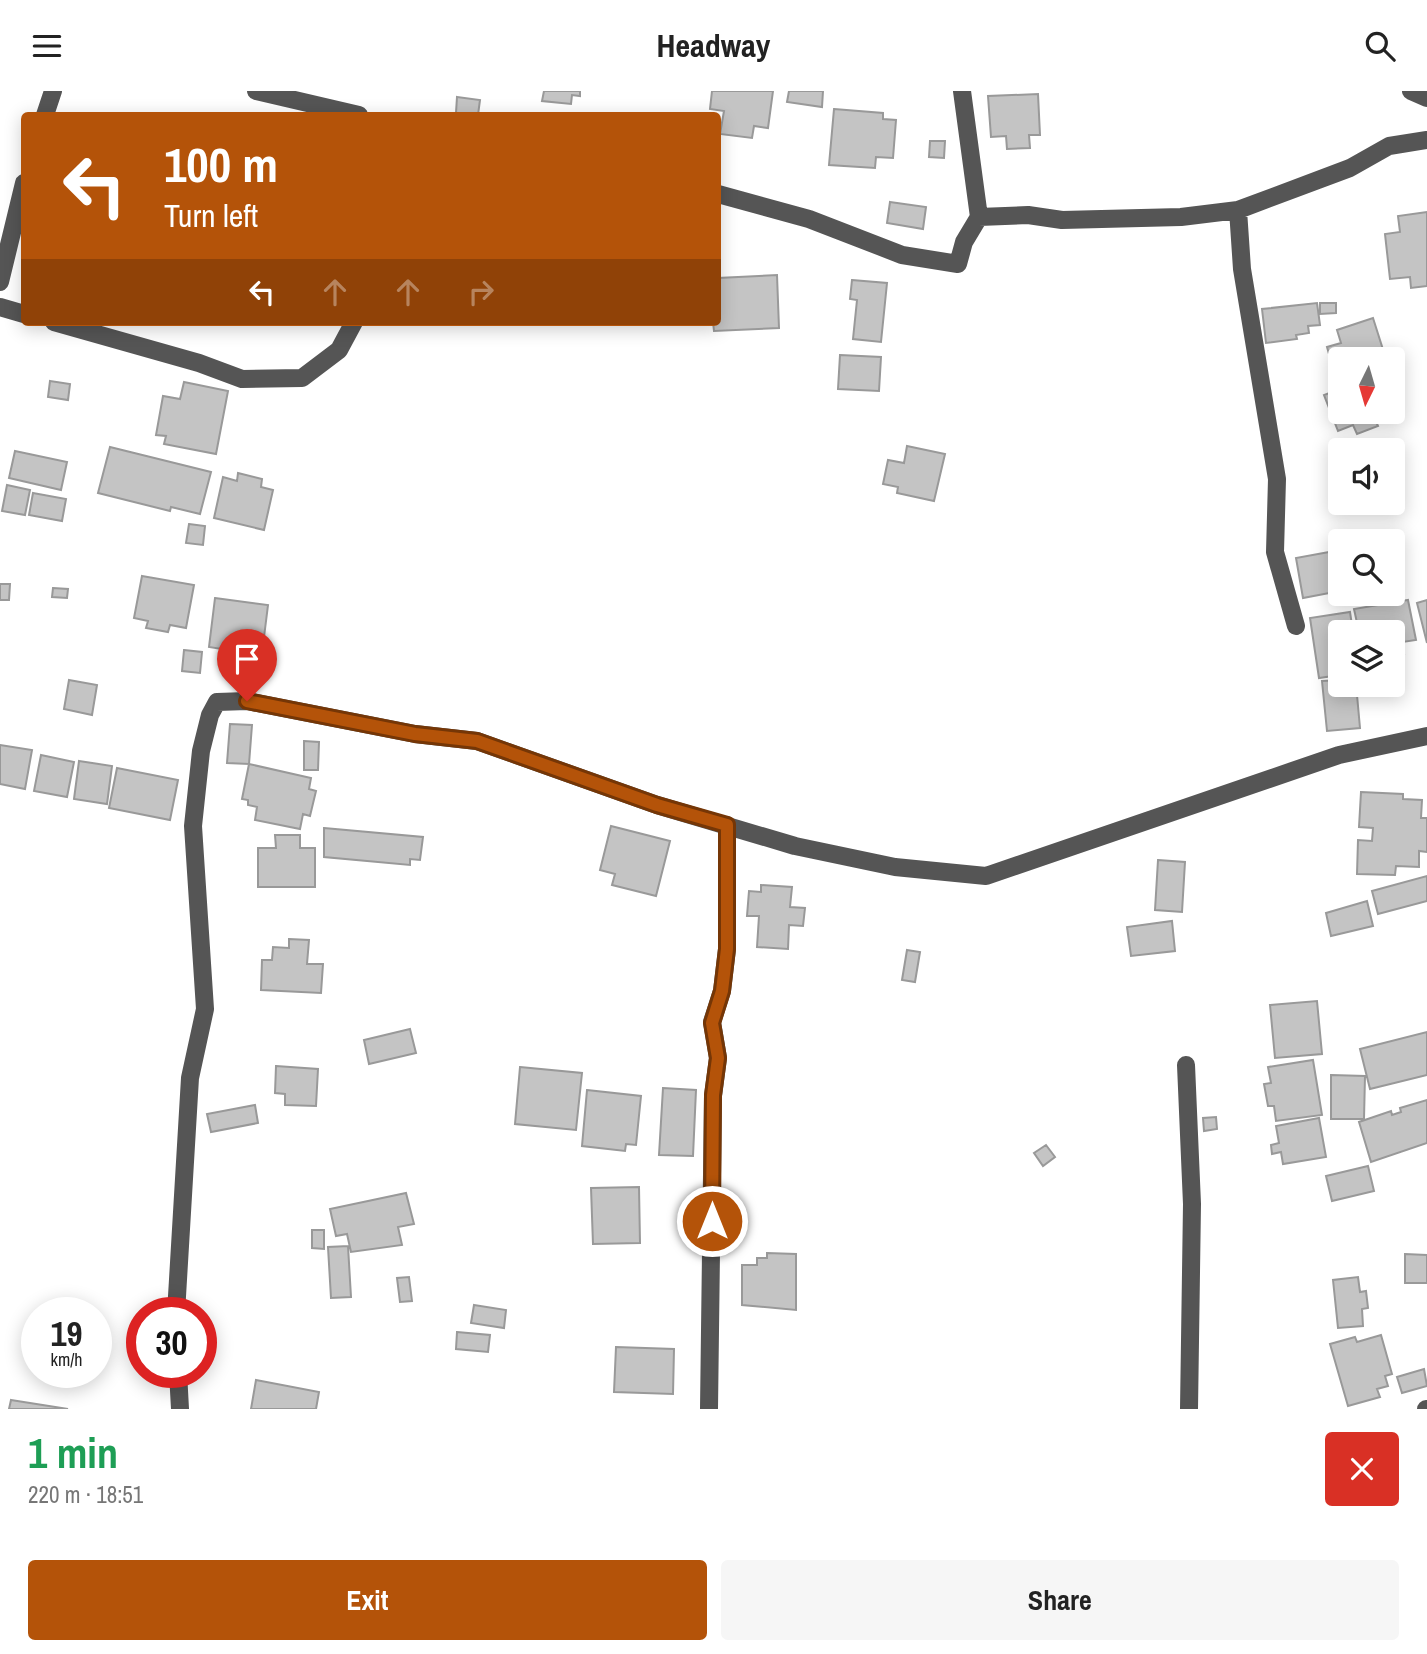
<!DOCTYPE html>
<meta charset="utf-8">
<style>
body{margin:0;font-family:"Archivo Narrow",sans-serif;background:#f6f6f6;color:#222;height:100vh;display:flex;flex-direction:column;font-size:26px;white-space:nowrap}
*{box-sizing:border-box;margin:0}
p{font-size:23px;color:#767676}
.icon{flex:none;width:38px;height:38px;fill:none;stroke:currentColor;stroke-width:2;stroke-linecap:round;stroke-linejoin:round}
.map{position:relative;height:1318px;overflow:hidden}
.sheet{display:flex;flex-direction:column;background:#fff;flex:1}
.sheet>*{flex:none}
.banner{position:absolute;left:21px;top:21px;width:700px;height:214px;border-radius:7px;box-shadow:0 4px 18px #0003;background:#b45309;color:#fff;overflow:hidden}
.needle{width:46px;rotate:185deg}
.tools{position:absolute;left:1328px;top:256px;display:grid;gap:14px}
.tools a{display:grid;place-items:center;width:77px;height:77px;border-radius:7px;background:#fff;box-shadow:0 4px 18px #0003;font-size:35px}
.speed{position:absolute;left:21px;top:1206px;display:flex;gap:14px;font-size:35px;font-weight:700;text-align:center}
.speed>*{display:grid;place-content:center;width:91px;height:91px;border-radius:50%;background:#fff;box-shadow:0 4px 18px #0003;line-height:1}
.speed small{font-size:18px;font-weight:400}
.speed .limit{border:10px solid #d22;background:#fff;color:#111}
.pin{position:absolute;display:grid;place-items:center;width:60px;height:60px;color:#fff;margin:-72px -30px;border-radius:50% 50% 50% 0;rotate:-45deg;box-shadow:0 0 7px #0007}
.pin .icon{rotate:45deg}
.me{position:absolute;width:77px;margin:-38px;rotate:0deg;stroke-linejoin:round;filter:drop-shadow(0 0 5px #0008)}
.turn{display:flex;align-items:center;gap:24px;height:147px;padding:0 28px;font-size:32px}
.turn .icon{width:91px;height:91px;stroke-width:2.5}
.turn b{display:block;font-size:49px;line-height:60px}
.lanes{display:flex;align-items:center;height:66px;padding:0 28px;background:#0003;justify-content:center;gap:35px;direction:ltr}
.lanes .off{opacity:.35}
.round{display:grid;place-items:center;flex:none;width:74px;height:74px;border-radius:7px;background:#f6f6f6}
.summary{display:flex;align-items:center;justify-content:space-between;height:119px;padding:0 28px}
h1{font-size:42px;font-weight:800;line-height:52px;color:#1e9e55}
.action{display:flex;gap:14px;margin-top:auto;padding:14px 28px}
.action a{flex:1;height:80px;border-radius:7px;background:#b45309;color:#fff;font-size:28px;font-weight:800;line-height:80px;text-align:center}
.action a+a{background:#f6f6f6;color:#222}
header{display:flex;justify-content:space-between;align-items:center;height:91px;padding:0 28px;background:#fff;font-size:32px;font-weight:800}
.map>svg:first-child{display:block}
.building{fill:#c4c4c4;stroke:#999;stroke-width:2}
.lines{fill:none;stroke-linecap:round;stroke-linejoin:round}
.minor{stroke:#555;stroke-width:18}
.route-casing{stroke:#753606;stroke-width:18}
.route{stroke:#b45309;stroke-width:12}
</style>
<header><svg class="icon" aria-label="menu" viewBox="0 0 24 24"><path d="M4 6h16M4 12h16M4 18h16"/></svg>Headway<svg class="icon" aria-label="search" viewBox="0 0 24 24"><circle cx="10" cy="10" r="6"/><path d="M15 15l6 6"/></svg></header>
<div class="map">
<svg width="1427" height="1318" viewBox="0 0 1427 1318">
<rect width="100%" height="100%" fill="#fff"/>
<path class="building" d="M544,0H580V5L572,4L571,13L542,10Z
M712,0H773L768,37L754,35L752,47L720,43L724,20L710,18Z
M789,0H823L822,16L787,11Z
M1038,3L1040,44H1029L1030,57L1007,58L1006,45L991,46L988,5Z
M457,6L480,9L478,24L456,22Z
M834,18L883,22V28L896,29L893,67L876,66L875,77L829,74Z
M930,50H945L944,67L929,66Z
M890,111L926,116L923,138L887,132Z
M1427,121V195L1411,197L1410,186L1390,188L1385,143L1400,141L1398,125Z
M777,184L779,237L714,240L713,231H718V187Z
M852,189L887,192L881,251L853,248L857,209L850,208Z
M1317,212L1320,234L1308,235L1309,242L1296,244L1297,248L1266,252L1262,218Z
M1320,212H1336V222L1320,223Z
M1373,227L1386,268H1340V279L1334,281L1327,256L1341,252L1337,239Z
M840,264L881,266L879,300L838,298Z
M50,290L70,293L68,309L48,306Z
M184,291L228,300L216,363L164,353L166,345L156,344L163,305L180,308Z
M1340,298V320H1387L1374,326L1378,335L1357,343L1353,334L1338,340L1324,304Z
M907,355L945,363L934,410L897,402L898,396L883,393L888,369L904,372Z
M110,356L211,381L200,423L171,416L170,420L98,402Z
M15,360L67,371L61,399L9,387Z
M238,382L262,388L261,396L273,399L264,439L214,427L223,386L237,390Z
M7,394L30,399L25,424L2,420Z
M33,402L66,408L62,430L29,424Z
M189,433L205,435L203,454L186,452Z
M1340,459V500L1303,507L1296,467Z
M142,485L194,494L186,537L170,534L168,541L146,537L148,530L134,527Z
M0,493H10L9,509H0Z
M53,497L68,498L67,507L52,506Z
M215,507L268,514L264,546L259,545L257,564L244,563L243,573L221,570L222,558L209,556Z
M1408,509L1416,549L1402,551L1404,563L1393,565V541H1359L1354,518Z
M1427,509V552L1417,512Z
M1350,521L1353,541H1340V584L1319,587L1310,527Z
M184,559L202,561L200,582L182,580Z
M69,589L97,594L92,624L64,618Z
M1340,589V593H1356L1360,637L1327,640L1322,590Z
M230,633L252,634L249,673L227,672Z
M304,650L319,651L318,679H304Z
M0,654L32,659L25,698L0,693Z
M41,664L74,671L67,706L34,700Z
M79,670L112,675L107,713L74,708Z
M249,673L311,687L309,698L316,700L310,725L303,723L300,738L255,729L257,716L248,714V709L242,708Z
M117,677L178,689L170,729L109,717Z
M1361,701L1403,703V708L1422,709L1421,727H1427V761L1419,760V776L1396,775L1395,784L1357,783L1358,749L1372,750L1373,737L1359,736Z
M611,735L670,750L656,805L612,794L615,783L600,779Z
M324,737L423,746L420,769L410,768V774L324,766Z
M275,744H300V757H315V796H258V757H276Z
M1158,769L1185,771L1182,821L1155,819Z
M1427,785V810L1378,823L1372,800Z
M761,794L792,796L790,816L805,817L803,835L789,834L788,858L757,856L759,825H747L749,800L761,801Z
M1367,810L1373,835L1331,845L1326,822Z
M1172,830L1175,860L1131,865L1127,836Z
M289,848L309,849L307,873H323L321,902L261,899L262,869H272L273,856L289,857Z
M907,859L920,861L915,891L902,889Z
M1317,910L1322,963L1275,967L1270,914Z
M410,938L416,962L369,973L364,949Z
M1427,941V984L1370,998L1360,958Z
M1313,969L1322,1024L1276,1030L1274,1015H1268L1264,993L1271,992L1268,976Z
M276,975L318,978L316,1015L285,1014V1003L275,1002Z
M520,976L582,982L576,1039L515,1033Z
M1331,984L1365,985L1364,1028H1331Z
M663,997L696,999L693,1065L659,1064Z
M587,999L641,1005L636,1054L626,1053L625,1060L582,1055Z
M1427,1009V1052L1371,1071L1359,1031L1391,1020L1392,1024L1401,1021L1400,1017Z
M255,1014L258,1032L211,1041L207,1023Z
M1216,1026L1217,1038L1204,1040L1203,1027Z
M1319,1027L1326,1066L1283,1073L1281,1061L1272,1063L1271,1054L1279,1052L1276,1035Z
M1046,1054L1055,1066L1043,1075L1034,1062Z
M1368,1075L1374,1100L1332,1110L1326,1085Z
M639,1096L640,1152L593,1153L591,1097Z
M406,1102L414,1133L398,1136L402,1154L351,1161L347,1143L336,1145L330,1118Z
M312,1139H324V1158L312,1157Z
M348,1155L351,1206L331,1207L328,1156Z
M767,1162L796,1163V1219L742,1214V1174H757V1167H767Z
M1405,1163L1427,1164V1192H1405Z
M409,1186L412,1210L400,1211L397,1187Z
M1358,1186L1360,1201L1366,1200L1368,1217L1362,1218L1363,1235L1338,1237L1333,1189Z
M474,1214L506,1219L504,1237L471,1232Z
M457,1241L490,1244L488,1261L456,1258Z
M1381,1244L1392,1283L1385,1285L1388,1295L1377,1298L1380,1306L1348,1315L1330,1253L1355,1246L1357,1251Z
M616,1256L674,1258L673,1303L614,1301Z
M1424,1278L1427,1295L1402,1302L1397,1286Z
M256,1289L319,1301L316,1318H251Z
M11,1309L68,1318H9Z"/>
<g class="lines">
<path class="minor" d="M256,0L359,24
M962,0L979,126
M1411,0L1427,7
M45,24L53,0
M718,103L809,128L902,164L958,173L964,151L979,126L1028,124L1062,129L1181,126L1238,119L1350,77L1389,55L1427,49
M1238,119L1242,178L1277,388L1275,461L1296,535
M0,191L24,92
M0,216L24,223
M54,231L199,272L242,288L302,287L339,259L354,231
M1186,974L1192,1113L1189,1318
M176,1222L190,987L205,918L193,735L201,660L210,624L217,611L247,610L415,643L477,650L657,714L795,755L895,776L986,785L1339,664L1427,645
M178,1281L180,1318
M709,1318L713,1005L718,967L712,931L722,900L727,858V734
M1426,1318H1427"/>
</g>
<g class="lines">
<g class="route-casing">
<path id="route" d="M247,610L415,643L477,650L657,714L727,734V858L722,900L712,932L718,967L713,1004L712,1130"/>
</g>
<use href="#route" class="route"/>
</g>
</svg>
<div class="tools">
<a><svg class="needle" viewBox="-14 -14 28 28"><path d="M0-13l5 13h-10z" fill="#e53935"/><path d="M0 13l5-13h-10z" fill="#767676"/></svg></a>
<a><svg class="icon" aria-label="sound" viewBox="0 0 24 24"><path d="M4 9h4l5-4v14l-5-4H4zM17 9q2 3 0 6"/></svg></a>
<a><svg class="icon" aria-label="search" viewBox="0 0 24 24"><circle cx="10" cy="10" r="6"/><path d="M15 15l6 6"/></svg></a>
<a><svg class="icon" aria-label="layers" viewBox="0 0 24 24"><path d="M12 4l9 5-9 5-9-5zM3 14l9 5 9-5"/></svg></a>
</div>
<div class="speed"><div>19<small>km/h</small></div><div class="limit">30</div></div>
<div class="pin" style="left:247px;top:610px;background:#d93025"><svg class="icon" aria-label="arrive" viewBox="0 0 24 24"><path d="M6 21V4h12l-3 4 3 4H6"/></svg></div>
<svg class="me" style="left:712px;top:1130px" viewBox="-20 -20 40 40"><circle r="17" fill="#b45309" stroke="#fff" stroke-width="3"/><path d="M0-11L8 9 0 5-8 9z" fill="#fff"/></svg>
<div class="banner">
<div class="turn"><svg class="icon" aria-label="left" viewBox="0 0 24 24"><path d="M17 20v-9H6M10 6l-5 5 5 5"/></svg><div><b>100 m</b>Turn left</div></div>
<div class="lanes"><svg class="icon" aria-label="left" viewBox="0 0 24 24"><path d="M17 20v-9H6M10 6l-5 5 5 5"/></svg><svg class="icon off" aria-label="ahead" viewBox="0 0 24 24"><path d="M12 20V5M6 11l6-6 6 6"/></svg><svg class="icon off" aria-label="ahead" viewBox="0 0 24 24"><path d="M12 20V5M6 11l6-6 6 6"/></svg><svg class="icon off" aria-label="right" viewBox="0 0 24 24"><path d="M7 20v-9h11M14 6l5 5-5 5"/></svg></div>
</div>
</div>
<section class="sheet">
<div class="summary"><div><h1>1 min</h1><p>220 m · 18:51</p></div><a class="round" style="background:#d93025;color:#fff"><svg class="icon" aria-label="close" viewBox="0 0 24 24"><path d="M6 6l12 12M18 6L6 18"/></svg></a></div>
<div class="action"><a>Exit</a><a>Share</a></div>
</section>
